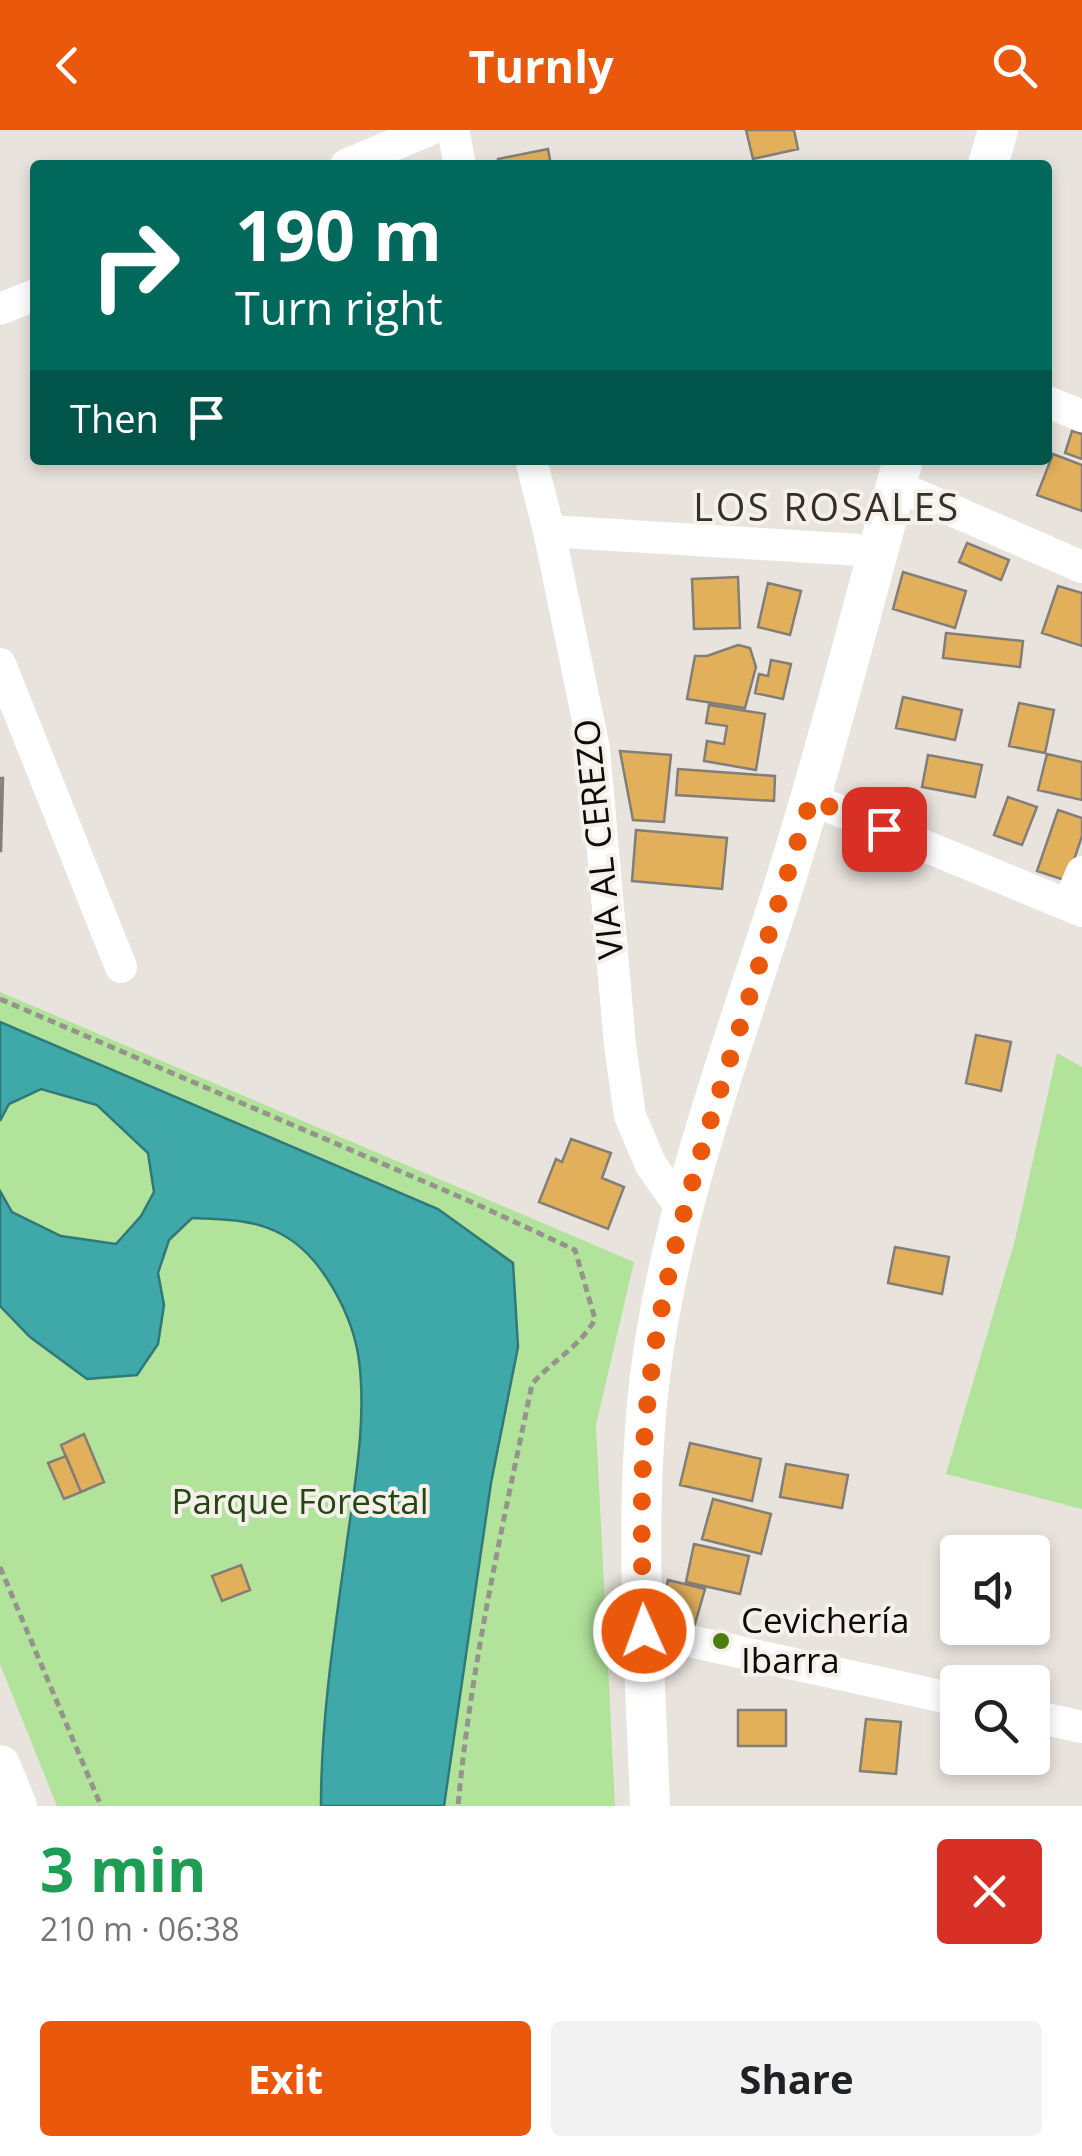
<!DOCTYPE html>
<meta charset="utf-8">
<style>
body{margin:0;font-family:"Open Sans",sans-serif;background:#f2f2f2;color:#202124;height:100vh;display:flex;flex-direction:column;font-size:38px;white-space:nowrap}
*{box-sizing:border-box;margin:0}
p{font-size:32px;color:#757577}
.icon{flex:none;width:55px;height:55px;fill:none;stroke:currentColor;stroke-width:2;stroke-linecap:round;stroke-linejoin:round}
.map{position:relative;height:1676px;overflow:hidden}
.sheet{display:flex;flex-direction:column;background:#fff;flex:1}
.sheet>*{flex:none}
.banner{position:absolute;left:30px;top:30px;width:1022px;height:305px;border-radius:10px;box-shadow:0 5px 15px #0003;background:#00695c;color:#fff;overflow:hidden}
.tools{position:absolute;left:940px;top:1405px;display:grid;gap:20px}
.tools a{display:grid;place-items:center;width:110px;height:110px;border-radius:10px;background:#fff;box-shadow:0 5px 15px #0003;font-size:50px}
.pin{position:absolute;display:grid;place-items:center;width:85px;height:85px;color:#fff;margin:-42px;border-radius:20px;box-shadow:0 5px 15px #0006}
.me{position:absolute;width:110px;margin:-55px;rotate:358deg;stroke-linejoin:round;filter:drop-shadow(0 0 8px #0008)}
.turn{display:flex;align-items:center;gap:35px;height:210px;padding:0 40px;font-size:45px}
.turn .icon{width:130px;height:130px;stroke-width:2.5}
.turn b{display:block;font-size:70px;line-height:85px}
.then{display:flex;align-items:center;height:95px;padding:0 40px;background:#0003;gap:20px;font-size:38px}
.round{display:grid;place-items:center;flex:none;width:105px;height:105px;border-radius:10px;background:#f2f2f2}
.overview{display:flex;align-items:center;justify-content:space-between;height:170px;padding:0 40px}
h1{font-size:60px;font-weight:700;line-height:75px;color:#1e9e55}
.action{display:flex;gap:20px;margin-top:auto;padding:20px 40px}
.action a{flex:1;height:115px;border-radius:10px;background:#ea580c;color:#fff;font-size:40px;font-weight:700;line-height:115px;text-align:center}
.action a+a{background:#f2f2f2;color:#202124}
header{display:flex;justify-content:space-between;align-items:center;height:130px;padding:0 40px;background:#ea580c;color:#fff;font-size:45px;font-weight:700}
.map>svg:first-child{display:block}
.green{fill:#b1e39b}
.water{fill:#3fa8a8;stroke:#307978;stroke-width:2.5}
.building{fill:#e2b05b;stroke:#837e78;stroke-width:2.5}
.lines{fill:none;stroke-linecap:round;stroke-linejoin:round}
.path{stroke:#96938d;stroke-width:5;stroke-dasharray:8 5;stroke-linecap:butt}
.minor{stroke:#fff;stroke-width:32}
.major{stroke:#fff;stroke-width:40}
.route{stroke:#ea580c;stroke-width:18;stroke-dasharray:0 32.4}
.poi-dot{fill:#4d7e0c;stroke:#f5f0e9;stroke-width:4}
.labels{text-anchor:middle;stroke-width:8;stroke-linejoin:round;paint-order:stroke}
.street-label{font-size:35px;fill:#0d0b09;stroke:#f5f0e9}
.park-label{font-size:35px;fill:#254612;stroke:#f5f0e9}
.poi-label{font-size:35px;fill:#0d0b09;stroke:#f5f0e9;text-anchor:start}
.neighbourhood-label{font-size:38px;letter-spacing:2.5px;fill:#33302a;stroke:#f5f0e9}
</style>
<header><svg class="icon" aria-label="back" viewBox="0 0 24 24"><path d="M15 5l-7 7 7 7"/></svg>Turnly<svg class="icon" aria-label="search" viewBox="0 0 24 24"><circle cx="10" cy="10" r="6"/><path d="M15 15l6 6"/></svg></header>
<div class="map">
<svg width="1082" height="1676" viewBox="0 0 1082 1676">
<rect width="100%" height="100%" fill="#e8e3dc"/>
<path class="green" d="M0,862L634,1132L596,1295L615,1676H57L0,1534Z
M1057,923L1082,937V1379L946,1344L1015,1110Z"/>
<path class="water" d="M0,892L438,1079L513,1133L518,1217L491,1353L444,1676H321C321,1590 334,1505 346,1419C354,1358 367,1292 359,1230C353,1186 322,1125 281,1104C254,1089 222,1089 192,1088L169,1110L158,1143L164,1175L158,1214L137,1245L87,1249L30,1207L0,1176V1061L12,1082L61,1106L116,1114L141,1086L154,1062L148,1023L97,975L41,959L9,974L0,991Z"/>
<path class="building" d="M746,0H794L798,19L753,29Z
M548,19L551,35H499L498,29Z
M1072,301L1082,304V329L1065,323Z
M1053,324L1082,335V381L1037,365Z
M967,413L1009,430L1001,450L959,432Z
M903,442L966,461L955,498L893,479Z
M738,447L740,498L694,499L692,449Z
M768,453L801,461L790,505L758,497Z
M1058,456L1082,463V516L1042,503Z
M946,503L1023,511L1020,537L943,528Z
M738,515L750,518L756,537L745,578L687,569L695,526H707Z
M771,530L791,534L783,569L755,563L759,544L768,546Z
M903,567L962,580L955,610L896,598Z
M1019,573L1054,580L1045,623L1009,616Z
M709,575L765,584L756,640L704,631L707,611L724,614L727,596L706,593Z
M620,621L671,625L664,692L633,690Z
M1047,624L1082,632V670L1038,660Z
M928,625L982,635L975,667L922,657Z
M678,639L775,646L774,671L676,665Z
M0,648H3L1,721H0Z
M1008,667L1037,677L1022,715L994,705Z
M1058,680L1082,688V706L1067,751L1037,741Z
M636,700L727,708L722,759L632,751Z
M976,905L1011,912L1001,961L966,953Z
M571,1009L611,1023L602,1048L624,1057L608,1099L539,1072L556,1029L562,1032Z
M895,1117L949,1127L942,1164L888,1153Z
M84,1304L104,1352L81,1362L61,1315Z
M690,1313L761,1329L752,1371L680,1355Z
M66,1326L81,1362L64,1369L48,1333Z
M786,1334L848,1345L842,1378L780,1367Z
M713,1369L771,1384L761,1424L702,1409Z
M694,1414L749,1426L740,1464L686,1452Z
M241,1435L250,1460L222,1471L212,1446Z
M668,1450L705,1459L694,1497L659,1487Z
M738,1580H786V1616H738Z
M866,1589L901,1592L896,1644L860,1641Z"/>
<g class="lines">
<path class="path" d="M0,869L474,1073L575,1120L595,1189C581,1216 552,1231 532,1254C503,1394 471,1534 458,1676
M0,1437L101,1676"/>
<path class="minor" d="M453,0L460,35
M346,35L429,0
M0,179L35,165
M1048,272L1082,286
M531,330L549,401L594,619L620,915L630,986L651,1035L682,1079
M896,356L1082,437
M549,401L876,421
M0,534L121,837
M811,669L1082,781
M1068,775L1082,742
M644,1501L958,1570
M1032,1586L1082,1597"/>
<path class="major" d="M988,35L998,0
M0,1635L17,1676
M650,1676C645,1533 633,1389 650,1246C671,1077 734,914 785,752C829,612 864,470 903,330"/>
</g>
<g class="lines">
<path class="route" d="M644,1501C641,1415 639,1329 651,1244C665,1135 697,1033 730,929C757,842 784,755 811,669L884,699"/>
</g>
<circle class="poi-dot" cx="721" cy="1511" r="10"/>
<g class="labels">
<g class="street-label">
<text transform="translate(599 709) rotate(-96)" y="12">VIA AL CEREZO</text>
</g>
<g class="park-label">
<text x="300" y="1384">Parque Forestal</text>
</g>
<g class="poi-label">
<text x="741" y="1503">Cevichería<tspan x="741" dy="40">Ibarra</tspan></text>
</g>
<g class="neighbourhood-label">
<text x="827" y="391">LOS ROSALES</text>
</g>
</g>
</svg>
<div class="tools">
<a><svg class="icon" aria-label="sound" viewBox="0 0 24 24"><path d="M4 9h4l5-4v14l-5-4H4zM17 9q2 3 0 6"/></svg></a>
<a><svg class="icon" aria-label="search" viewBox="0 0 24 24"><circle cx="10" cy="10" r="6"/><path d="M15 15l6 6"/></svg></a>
</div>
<div class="pin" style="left:884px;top:699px;background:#d93025"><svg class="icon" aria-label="arrive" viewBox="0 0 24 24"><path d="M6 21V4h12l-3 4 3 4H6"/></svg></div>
<svg class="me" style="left:644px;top:1501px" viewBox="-20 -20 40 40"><circle r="17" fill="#ea580c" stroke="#fff" stroke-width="3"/><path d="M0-11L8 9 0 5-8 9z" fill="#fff"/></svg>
<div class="banner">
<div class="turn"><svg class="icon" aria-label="right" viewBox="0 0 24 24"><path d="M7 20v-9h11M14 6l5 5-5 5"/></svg><div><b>190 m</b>Turn right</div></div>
<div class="then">Then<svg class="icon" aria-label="arrive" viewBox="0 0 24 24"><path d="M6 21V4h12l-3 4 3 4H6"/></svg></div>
</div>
</div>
<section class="sheet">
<div class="overview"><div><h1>3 min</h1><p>210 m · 06:38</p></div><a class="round" style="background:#d93025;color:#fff"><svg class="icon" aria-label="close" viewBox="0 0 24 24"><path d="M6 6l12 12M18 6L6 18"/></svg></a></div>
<div class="action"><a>Exit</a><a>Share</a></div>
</section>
